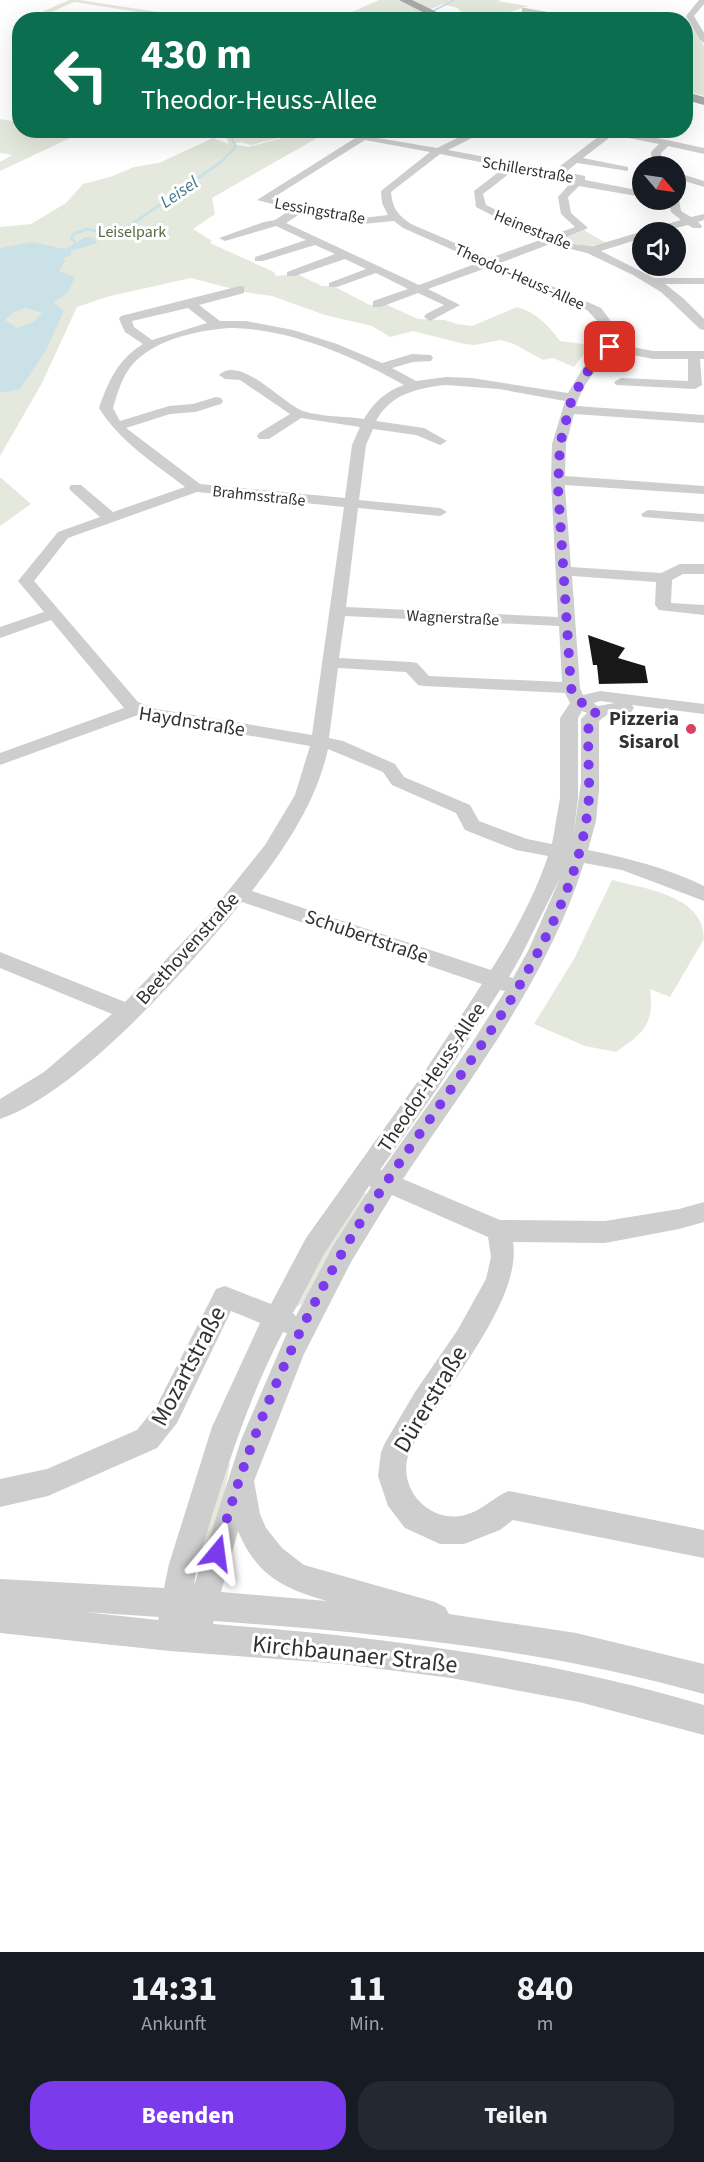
<!DOCTYPE html>
<html lang="de">
<meta charset="utf-8">
<style>
body{margin:0;font-family:"Source Sans 3",sans-serif;background:#242831;color:#f1f3f6;height:100vh;display:flex;flex-direction:column;font-size:22px;white-space:nowrap}
*{box-sizing:border-box;margin:0}
p{font-size:20px;color:#9ea1a6}
.icon{flex:none;width:33px;height:33px;fill:none;stroke:currentColor;stroke-width:2;stroke-linecap:round;stroke-linejoin:round}
.map{position:relative;height:1952px;overflow:hidden}
.drawer{display:flex;flex-direction:column;background:#171b24;flex:1}
.drawer>*{flex:none}
.hud{position:absolute;left:12px;top:12px;width:681px;height:126px;border-radius:24px;box-shadow:0 6px 24px #0002;background:#0b6e4f;color:#fff;overflow:hidden}
.needle{width:39px;rotate:119deg}
.tools{position:absolute;left:632px;top:156px;display:grid;gap:12px}
.tools a{display:grid;place-items:center;width:54px;height:54px;border-radius:50%;background:#171b24;box-shadow:0 6px 24px #0002;font-size:30px}
.pin{position:absolute;display:grid;place-items:center;width:51px;height:51px;color:#fff;margin:-26px;border-radius:12px;box-shadow:0 3px 9px #0006}
.me{position:absolute;width:66px;margin:-33px;rotate:16deg;stroke-linejoin:round;filter:drop-shadow(0 0 4px #0008)}
.turn{display:flex;align-items:center;gap:21px;height:126px;padding:0 30px;font-size:27px}
.turn .icon{width:78px;height:78px;stroke-width:2.5}
.turn b{display:block;font-size:42px;line-height:51px}
.eta{display:flex;justify-content:space-evenly;align-items:center;height:102px;text-align:center}
.eta b{font-size:36px;font-weight:700;line-height:42px}
.button{display:flex;gap:12px;margin-top:auto;padding:12px 30px}
.button a{flex:1;height:69px;border-radius:24px;background:#7c3aed;color:#fff;font-size:24px;font-weight:700;line-height:69px;text-align:center}
.button a+a{background:#242831;color:#f1f3f6}
.map>svg:first-child{display:block}
.green{fill:#e5e9dd}
.water{fill:#cbe1e8;fill-rule:evenodd}
.lines{fill:none;stroke-linecap:round;stroke-linejoin:round}
.stream-far1{stroke:#cbe1e8;stroke-width:2}
.stream{stroke:#cbe1e8;stroke-width:3}
.building{fill:#181818}
.minor{fill:#cecece;fill-rule:evenodd}
.major{fill:#a9a9a9;fill-rule:evenodd}
.route{stroke:#7c3aed;stroke-width:10;stroke-dasharray:0 18}
.poi-dot{fill:#d74360;stroke:#fff;stroke-width:2}
.labels{text-anchor:middle;stroke-width:6;stroke-linejoin:round;paint-order:stroke}
.far-street-label{font-size:16px;fill:#313131;stroke:#fff}
.far-park-label{font-size:16px;fill:#596941;stroke:#fff}
.far-water-label{font-size:18px;font-style:italic;fill:#457a8d;stroke:#fff}
.poi-label{font-size:20px;font-weight:bold;fill:#313131;stroke:#fff;text-anchor:end}
.street-label{font-size:20px;fill:#313131;stroke:#fff}
.near-street-label{font-size:24px;fill:#313131;stroke:#fff}
</style>
<div class="map">
<svg width="704" height="1952" viewBox="0 0 704 1952">
<rect width="100%" height="100%" fill="#fff"/>
<path class="green" d="M69,0H80L203,19H182L74,2L36,19H26Z
M379,0H500L498,1L528,6L490,19H470L457,8L442,4L410,19L334,20Z
M680,17L686,18L704,46V96L686,91V20H676Z
M0,119L19,122L20,130L85,131L0,171V162L12,155L0,153Z
M223,131H305L251,145L241,142L232,144L248,147L309,131L324,134L212,198L215,214L193,229L212,241L210,243L274,272L276,276L297,274L322,286H333L370,305L385,304L418,319L445,320L457,324L472,326L517,307C537,313 548,325 560,341L591,345L574,367L553,358L543,360L514,344L500,340L475,345L464,344L413,331L390,337L372,326L325,315L272,296L244,292L191,278L110,296L77,307L42,383L0,456V227L31,224L66,203L83,184L110,177L134,167L159,163L213,138L229,144Z
M584,230L606,243L582,247L561,240Z
M0,477L31,504L0,526Z
M612,880C645,889 704,895 704,939L670,997L650,989C655,1025 643,1033 616,1052L585,1046L534,1024L574,959Z
M364,1193L369,1194L303,1303L295,1308L302,1284Z
M225,1462L230,1463L220,1518L208,1563L192,1560Z"/>
<path class="water" d="M86,237L93,238L98,243L71,251V255L63,258L65,261L59,271L75,277L68,292L54,303L64,311L45,352L20,389L0,393V248L32,242L65,249ZM26,308L42,313L34,322L17,328L5,320L14,312Z"/>
<g class="lines">
<path class="stream-far1" d="M416,20L454,0
M220,163L236,147L228,130"/>
<path class="stream" d="M75,242L71,238L74,234L87,229L102,232L125,229L221,162"/>
</g>
<path class="building" d="M588,635L625,648L618,658L645,666L648,683L599,684L597,665H593Z"/>
<g class="lines">
<path class="minor" d="M699,0H704V4L694,16L704,33V43L700,40L686,16Z
M525,8L582,18L586,20H565L522,12V8Z
M473,130H488L448,150L555,170L603,133L600,130H620L704,148V154L668,146L661,153L662,161L667,166H656L652,162L651,152L659,144L613,135L583,158L628,167V171L577,163L566,172L585,176V180L642,191V197L579,186L568,197L571,213L588,228L560,240L577,245L593,246L681,220L671,212L669,200H675V197L679,200L681,211L691,217L704,214V220L698,222L702,226L701,228H693L688,225L660,232H642V238L601,251L654,278H704V284H665L683,298L704,319V330L700,329L661,292L633,275L587,253L550,244L500,263L601,308L613,324L616,344L653,351H704V359H700L702,385L695,389L616,385L614,382L621,378L688,381V359H653L613,351C597,367 582,385 576,406L704,415V423L574,414L566,444L565,476L704,486V494L565,485V487L571,567L661,573L680,564H704V574H683L672,580L671,603L704,605V615L659,610L655,605L656,582L572,576L580,688L583,695L600,691L704,704V714L632,705L634,708L631,712L608,714L599,721V790L596,821L588,850C628,858 667,868 704,886V901L622,870L584,863C547,981 470,1078 403,1179L500,1220L605,1221L679,1209L704,1202V1222L679,1229L605,1243L513,1242C522,1298 451,1379 424,1428C419,1436 411,1446 408,1456C398,1490 430,1524 465,1515C482,1511 493,1497 509,1491L704,1530V1558L513,1520L500,1530L464,1544H440L405,1528L388,1506L378,1476L381,1452L385,1443L415,1392L457,1331L486,1279L491,1257L488,1237L392,1195L351,1262L304,1354L254,1481L260,1514L266,1528L282,1548L304,1565L435,1602L445,1607L449,1614L576,1633L704,1664V1694C544,1649 379,1633 214,1621L213,1624C382,1637 541,1657 704,1705V1735L579,1702L451,1678L342,1664L170,1651L0,1633V1579L164,1588L169,1564L212,1427L260,1323L231,1311L177,1423L157,1448L48,1496L0,1507V1479L47,1469L137,1430L157,1405L216,1289L225,1286L271,1304L306,1238L421,1077L482,984L242,902C190,966 78,1093 0,1119V1099L44,1072L112,1014L0,968V952L125,1002L208,916L265,845L295,795L310,746L153,719L138,715L0,765V753L124,708L51,620L0,638V627L44,612L18,581L58,532L100,517L71,491L69,488L71,485H81L113,512L185,487C153,462 121,443 99,408C108,382 118,359 143,344L125,332L119,319L121,316L240,286L244,287V293L199,305L220,321H246L293,330L337,344L382,363L412,354L431,355L433,358L431,361L413,362L392,368L416,381L446,377L472,378L568,393L586,363L604,346L600,324L587,310L489,267L428,289L460,305L430,321L424,317L426,314L444,305L418,293L381,307H373V301L408,289L376,273L337,287H329V283L366,269L345,259L295,276H287V272L335,254L315,245L263,261H255V257L306,240L276,226L225,241L219,238L264,222L275,220L292,209L257,200L360,135L437,148ZM365,140L430,152L381,191L382,203L388,215L363,218L271,199ZM440,154L505,167L474,191L476,207L540,240L490,258L411,224C398,215 392,208 391,192ZM515,169L573,180L558,197L561,214L575,227L550,236L486,205L483,194ZM303,212L363,224L394,221L403,228L480,262L419,285L286,223ZM188,308L207,323L152,340L134,327L132,321ZM228,328C289,328 352,356 404,385C386,391 373,403 364,419C345,416 321,417 303,411C283,404 240,354 219,375L225,379L240,380L290,414L259,433L257,436L259,439H269L301,418L360,427L352,445L345,498L200,484L126,428L170,414L195,412L221,404L223,401L221,398L216,397L193,404L169,406L120,421L113,408C117,395 121,380 129,369C150,340 195,331 228,328ZM446,385L499,389L565,401L552,444L551,480L558,617L346,607L358,508L440,516L447,512L440,508L359,500L366,445L373,429L416,435L440,445L447,441L424,428L376,421C390,394 418,388 446,385ZM197,492L344,507L312,735L157,709L138,702L34,581L68,538ZM345,616L559,626L562,682L429,676L417,663L411,662L339,658ZM338,668L406,672L418,685L424,686L565,693L570,703L560,718V798L552,844L527,839L479,821L470,805L404,777L395,764L343,741L329,738ZM600,701L615,703L597,706L594,703ZM582,711L587,713L581,719V783L573,838L578,798V718ZM328,749L383,772L392,785L456,813L465,830L516,850L548,856C535,895 513,936 491,970L252,891C285,848 316,803 328,749ZM561,876L529,949L513,978L509,977L521,956ZM500,990L505,991L470,1046L382,1170H380L437,1089ZM369,1186L371,1187L333,1246L296,1316L293,1313L324,1254ZM283,1332L287,1333L241,1440L194,1586L197,1564C222,1485 244,1406 283,1332ZM238,1531C257,1576 283,1588 327,1601L221,1592ZM84,1612L159,1617L158,1620Z
M675,172L704,181V187L675,178Z
M648,510L704,514V522L643,517L641,514Z"/>
<path class="major" d="M399,0H412L453,20H438Z
M686,92L704,97V105L686,100Z"/>
</g>
<g class="lines">
<path class="route" d="M217,1553C246,1447 287,1348 342,1253C395,1161 463,1079 518,988C552,929 584,866 589,797C590,782 586,727 590,719C591,716 594,714 596,712L576,699L571,688L558,487L560,444L572,398L591,366L610,347"/>
</g>
<circle class="poi-dot" cx="691" cy="729" r="6"/>
<g class="labels">
<g class="far-street-label">
<text transform="translate(528 169) rotate(10)" y="6">Schillerstraße</text>
<text transform="translate(320 210) rotate(10)" y="6">Lessingstraße</text>
<text transform="translate(533 229) rotate(22)" y="6">Heinestraße</text>
<text transform="translate(520 276) rotate(24)" y="6">Theodor-Heuss-Allee</text>
<text transform="translate(259 495) rotate(6)" y="6">Brahmsstraße</text>
<text transform="translate(453 617) rotate(3)" y="6">Wagnerstraße</text>
</g>
<g class="far-park-label">
<text x="132" y="237">Leiselpark</text>
</g>
<g class="far-water-label">
<text transform="translate(179 192) rotate(-34)" y="6">Leisel</text>
</g>
<g class="poi-label">
<text x="679" y="725">Pizzeria<tspan x="679" dy="23">Sisarol</tspan></text>
</g>
<g class="street-label">
<text transform="translate(192 721) rotate(9)" y="7">Haydnstraße</text>
<text transform="translate(367 936) rotate(19)" y="7">Schubertstraße</text>
<text transform="translate(187 948) rotate(-48)" y="7">Beethovenstraße</text>
<text transform="translate(431 1077) rotate(-56)" y="7">Theodor-Heuss-Allee</text>
</g>
<g class="near-street-label">
<text transform="translate(188 1366) rotate(-62)" y="8">Mozartstraße</text>
<text transform="translate(430 1399) rotate(-59)" y="8">Dürerstraße</text>
<text transform="translate(355 1654) rotate(6)" y="8">Kirchbaunaer Straße</text>
</g>
</g>
</svg>
<div class="tools">
<a><svg class="needle" viewBox="-14 -14 28 28"><path d="M0-13l5 13h-10z" fill="#e53935"/><path d="M0 13l5-13h-10z" fill="#9ea1a6"/></svg></a>
<a><svg class="icon" aria-label="sound" viewBox="0 0 24 24"><path d="M4 9h4l5-4v14l-5-4H4zM17 9q2 3 0 6"/></svg></a>
</div>
<div class="pin" style="left:610px;top:347px;background:#d93025"><svg class="icon" aria-label="arrive" viewBox="0 0 24 24"><path d="M6 21V4h12l-3 4 3 4H6"/></svg></div>
<svg class="me" style="left:217px;top:1553px" viewBox="-20 -20 40 40"><path d="M0-17L14 15 0 8-14 15z" fill="#7c3aed" stroke="#fff" stroke-width="4"/></svg>
<div class="hud">
<div class="turn"><svg class="icon" aria-label="left" viewBox="0 0 24 24"><path d="M17 20v-9H6M10 6l-5 5 5 5"/></svg><div><b>430 m</b>Theodor-Heuss-Allee</div></div>
</div>
</div>
<section class="drawer">
<div class="eta">
<div><b>14:31</b><p>Ankunft</p></div>
<div><b>11</b><p>Min.</p></div>
<div><b>840</b><p>m</p></div>
</div>
<div class="button"><a>Beenden</a><a>Teilen</a></div>
</section>
